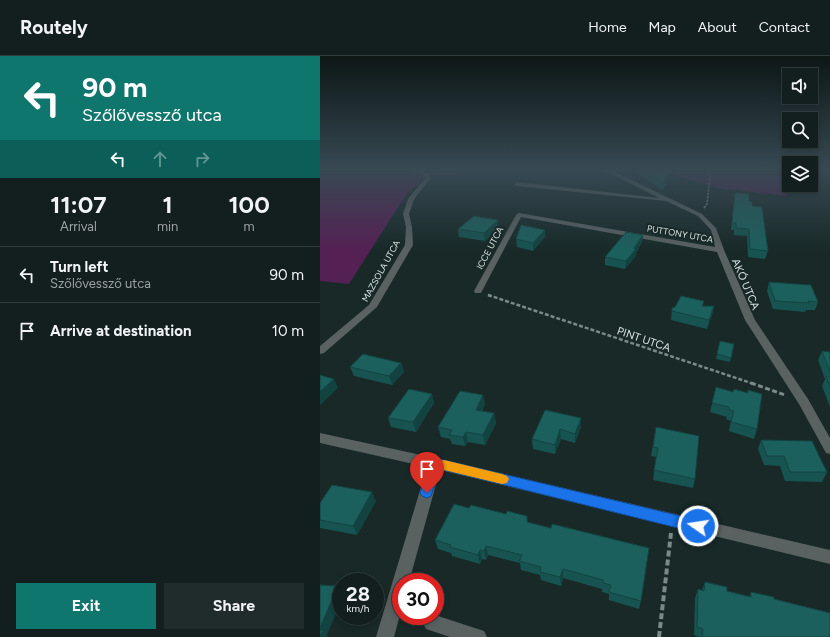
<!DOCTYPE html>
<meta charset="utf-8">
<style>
body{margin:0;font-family:Figtree,sans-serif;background:#1f2c2b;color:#f1f3f6;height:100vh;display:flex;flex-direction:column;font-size:15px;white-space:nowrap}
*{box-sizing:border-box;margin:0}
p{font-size:13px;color:#9ca2a4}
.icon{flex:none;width:22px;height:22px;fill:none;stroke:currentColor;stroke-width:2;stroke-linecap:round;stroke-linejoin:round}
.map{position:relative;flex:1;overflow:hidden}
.details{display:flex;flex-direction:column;background:#121f1e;width:320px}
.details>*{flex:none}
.top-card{background:#0f766e;color:#fff;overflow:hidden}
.tools{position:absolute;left:462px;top:12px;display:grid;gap:8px}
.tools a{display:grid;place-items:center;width:36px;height:36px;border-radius:0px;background:#121f1e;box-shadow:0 2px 6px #0003,0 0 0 1px #313d3c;font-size:20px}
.speed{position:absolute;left:12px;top:517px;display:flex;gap:8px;font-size:20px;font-weight:700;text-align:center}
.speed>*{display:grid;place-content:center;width:52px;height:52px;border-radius:50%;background:#121f1e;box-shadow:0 2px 6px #0003,0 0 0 1px #313d3c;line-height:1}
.speed small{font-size:10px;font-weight:400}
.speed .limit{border:6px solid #d22;background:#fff;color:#111}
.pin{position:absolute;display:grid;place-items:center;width:34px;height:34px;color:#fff;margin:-41px -17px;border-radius:50% 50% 50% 0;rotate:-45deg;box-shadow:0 0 4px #0007}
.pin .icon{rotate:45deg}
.me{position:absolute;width:44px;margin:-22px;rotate:283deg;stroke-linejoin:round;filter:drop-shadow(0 0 3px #0008)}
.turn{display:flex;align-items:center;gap:14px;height:84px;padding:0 16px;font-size:18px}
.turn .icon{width:52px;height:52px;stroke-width:2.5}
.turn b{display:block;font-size:28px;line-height:34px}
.lanes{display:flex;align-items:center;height:38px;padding:0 16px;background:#0003;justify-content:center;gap:20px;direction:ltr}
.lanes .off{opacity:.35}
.eta{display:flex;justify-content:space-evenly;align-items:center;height:68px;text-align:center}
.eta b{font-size:24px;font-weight:700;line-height:28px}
.button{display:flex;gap:8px;margin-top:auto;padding:8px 16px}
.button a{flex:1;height:46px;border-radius:0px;background:#0f766e;color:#fff;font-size:16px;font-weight:700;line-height:46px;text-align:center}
.button a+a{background:#1f2c2b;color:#f1f3f6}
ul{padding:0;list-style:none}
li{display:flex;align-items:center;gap:12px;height:56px;padding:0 16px;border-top:1px solid #313d3c}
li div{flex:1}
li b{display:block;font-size:15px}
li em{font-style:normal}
header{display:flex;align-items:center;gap:24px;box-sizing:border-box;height:56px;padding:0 20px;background:#121f1e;border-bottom:1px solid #313d3c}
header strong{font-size:19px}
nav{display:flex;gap:22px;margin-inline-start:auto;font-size:14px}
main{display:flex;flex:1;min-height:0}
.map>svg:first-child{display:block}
.green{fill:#552054}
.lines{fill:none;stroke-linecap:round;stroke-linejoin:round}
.path-far4{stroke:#7b8988;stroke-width:1.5;stroke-dasharray:2.5 1;stroke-linecap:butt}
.path-far3{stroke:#7b8988;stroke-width:2;stroke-dasharray:3 1.5;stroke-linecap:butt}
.path-far2{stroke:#7b8988;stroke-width:2.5;stroke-dasharray:4 2;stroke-linecap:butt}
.path-far1{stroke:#7b8988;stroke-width:3;stroke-dasharray:5 2.5;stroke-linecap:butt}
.path{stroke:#7b8988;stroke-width:4;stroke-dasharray:6 3;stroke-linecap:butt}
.minor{fill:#596161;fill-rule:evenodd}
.wall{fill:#175350}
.shaded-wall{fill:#134341}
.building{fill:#1b605d;stroke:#134341}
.route{fill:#1a73e8;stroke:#114b97}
.slow{fill:#f59e0b}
.labels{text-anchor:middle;stroke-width:4;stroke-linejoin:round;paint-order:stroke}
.far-street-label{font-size:9px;fill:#d6e1e0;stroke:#182928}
.street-label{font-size:11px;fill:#d6e1e0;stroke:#182928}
</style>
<header>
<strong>Routely</strong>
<nav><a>Home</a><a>Map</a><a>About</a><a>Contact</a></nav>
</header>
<main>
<section class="details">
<div class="top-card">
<div class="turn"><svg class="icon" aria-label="left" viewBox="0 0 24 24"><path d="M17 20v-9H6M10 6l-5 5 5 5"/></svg><div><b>90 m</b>Szőlővessző utca</div></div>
<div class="lanes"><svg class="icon" aria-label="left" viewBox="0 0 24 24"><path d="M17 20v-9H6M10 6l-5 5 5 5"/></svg><svg class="icon off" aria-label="ahead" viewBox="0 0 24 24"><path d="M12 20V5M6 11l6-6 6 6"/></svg><svg class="icon off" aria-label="right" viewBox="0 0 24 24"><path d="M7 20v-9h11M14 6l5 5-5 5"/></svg></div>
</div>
<div class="eta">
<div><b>11:07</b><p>Arrival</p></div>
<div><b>1</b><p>min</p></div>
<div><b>100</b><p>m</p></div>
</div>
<ul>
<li><svg class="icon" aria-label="left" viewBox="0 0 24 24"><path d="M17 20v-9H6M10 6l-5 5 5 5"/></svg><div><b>Turn left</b><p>Szőlővessző utca</p></div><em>90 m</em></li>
<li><svg class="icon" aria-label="arrive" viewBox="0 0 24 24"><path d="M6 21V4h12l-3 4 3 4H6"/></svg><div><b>Arrive at destination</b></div><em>10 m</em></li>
</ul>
<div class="button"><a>Exit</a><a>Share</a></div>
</section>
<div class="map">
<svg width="510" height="581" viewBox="0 0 510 581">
<rect width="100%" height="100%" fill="#182928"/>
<path class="green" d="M0,114H145L142,120L109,119L87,137L29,228L0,225Z
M337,114H461L467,140L398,132Z"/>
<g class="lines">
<path class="path-far4" d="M384,152L387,148L390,120L387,114"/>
<path class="path-far3" d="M168,239L171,240"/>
<path class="path-far2" d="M168,239L434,328"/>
<path class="path-far1" d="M431,327L465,339"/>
<path class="path" d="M339,581L351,477"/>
<path class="minor" d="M90,114H98L108,117L111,122L94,143L89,158L92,171L93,189L57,251L4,297L0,298V290L49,249L85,189L86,171L83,158L88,143L105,122L104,119Z
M284,114H291L382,158L396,172L404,194L435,264L488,343L510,382V398L506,397L479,348L425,264L397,196L201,161L162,235L161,237H155L154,235L196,159L199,157L395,191L391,174L378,160L346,145L197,130L194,128L197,126L339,142Z
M0,377L115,402L510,494V508L120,414L89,526H81V555L74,581H56L107,411L0,387Z
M115,559L164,575L167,581H130L106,573L103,567L106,561Z"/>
</g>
<path class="wall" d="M315,114H350L349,120L343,134L315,116Z
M415,137L429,145L432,150L448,195L445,203L428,201L427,180L414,179V174H411L414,143Z
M178,172L165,185L139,181L138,173Z
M225,174V181L213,195L197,191L196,183Z
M323,179L322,186L316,197L315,201L305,213L285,209V201Z
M449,226L498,246L495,254H486L485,256L453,253L447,235Z
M384,245L383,250H394L392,259L387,273L351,264L352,252Z
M400,285L414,288L410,306L396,303Z
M502,295L510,296V351L502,330L505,323L498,304Z
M81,307L84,316L72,329L34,320L30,311Z
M396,331L413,336L427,337L428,334L437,373L434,383L409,375L411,365L406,363L407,361L390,356Z
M112,338L114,347L96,376L71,371L68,362Z
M165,348L162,355L174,357L176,367L165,389L148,386L145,390L132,388L130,383L121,381L118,371Z
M261,362V371L255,387L241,383L235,398L213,393L212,383Z
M336,371L375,423L373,432L333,424L336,401L331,400Z
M441,384L507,416L502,426L465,425L460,410L444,409L438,393Z
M56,445L37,479L0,472V447Z
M149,452L186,458L207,460L208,467L321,545L319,553L289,544V538L282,536V533L243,522L241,530L221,524L220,519L201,514L200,507L168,499L166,504L162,503L160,508L132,500L131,497L118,493L115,484Z
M385,526L407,535L429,541L431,536L454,543L510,581H379L374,579L375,542L378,533L382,534Z"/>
<path class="shaded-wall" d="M350,114L349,120L343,134L344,127Z
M178,164V172L165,185L164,177Z
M225,174V181L213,195V187Z
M323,179L322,186L316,197L315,201L305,213L306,205Z
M394,250L392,259L387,273L389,264Z
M81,307L84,316L72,329L69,320Z
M14,323L18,332L0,349V336Z
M112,338L114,347L96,376L93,366Z
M163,339L165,348L157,363L156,354Z
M174,357L176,367L165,389L163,379Z
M261,362V371L255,387V378Z
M240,373L241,383L235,398V389Z
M146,376L148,386L145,390L143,381Z
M52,436L56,445L37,479L33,470Z
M166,490L168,499L166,504L164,495Z
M160,494L162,503L160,508L158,499Z
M243,513V522L241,530L240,521Z
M18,530L21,535V545L7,579L8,581H0V572Z"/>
<path class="building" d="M322,114H350L344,127Z
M415,137L429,138V145L432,146V150L442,151L448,195L430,193L429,173L416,172V167H412Z
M154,160L178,164L164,177L138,173Z
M201,169L225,174L213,187L196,183Z
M306,176L323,179L314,192L316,193L306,205L285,201Z
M449,226L491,229L498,246L488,245L489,247L455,245Z
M361,240L384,245L382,250H394L389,264L352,255V252L355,251Z
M400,285L414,288L411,302L397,298Z
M502,295L510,296V316Z
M43,298L81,307L69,320L30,311Z
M0,319L14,323L0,336Z
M506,320L510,321V331Z
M396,331L413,336L414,333L428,337V334L442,338L437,373L411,366L414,355L409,354V351L392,347Z
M89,333L112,338L93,366L68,362Z
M140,335L163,339L156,354L174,357L163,379L146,376L143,381L129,379L132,374L118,371Z
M225,354L261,362L255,378L240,373L235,389L212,383Z
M336,371L379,380L375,423L334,414L338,392L333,391Z
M441,384L492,385L507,416H470L464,400H447Z
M12,429L52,436L33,470L0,464V447Z
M134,448L149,452L151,449L186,458L187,455L207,460V466L231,472L232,468L329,492L321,545L289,536L291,529L283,527V524L243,513L240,521L220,516L221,511L199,505L202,499L166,490L164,495L160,494L158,499L130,491L131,489L115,484Z
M385,526L407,531V535L431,541V536L454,541V543L510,557V581H382L383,573L377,571L378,533L384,535Z
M0,529L18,530L0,572Z
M0,574H3L0,580Z"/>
<linearGradient id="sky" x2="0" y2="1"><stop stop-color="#0d1716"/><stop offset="0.58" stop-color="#374953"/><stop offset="1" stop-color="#374953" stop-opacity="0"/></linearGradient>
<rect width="510" height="195" fill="url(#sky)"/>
<path class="route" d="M115,402L378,464L382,466L384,470L382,475L378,477L120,413L111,440L107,442L102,440L100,437L109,407L111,403Z"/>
<path class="slow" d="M124,404L182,418L187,420L189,423L187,427L182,428L124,414L120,412L118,409L120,405Z"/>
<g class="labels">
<g class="far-street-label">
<text transform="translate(360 178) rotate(10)" y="3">PUTTONY UTCA</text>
<text transform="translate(170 192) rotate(-62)" y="3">ICCE UTCA</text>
<text transform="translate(61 215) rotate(-61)" y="3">MAZSOLA UTCA</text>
</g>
<g class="street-label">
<text transform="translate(426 228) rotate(67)" y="4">AKÓ UTCA</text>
<text transform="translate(324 283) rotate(19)" y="4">PINT UTCA</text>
</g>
</g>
</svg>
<div class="tools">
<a><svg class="icon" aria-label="sound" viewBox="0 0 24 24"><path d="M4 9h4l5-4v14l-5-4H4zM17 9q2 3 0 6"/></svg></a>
<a><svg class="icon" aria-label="search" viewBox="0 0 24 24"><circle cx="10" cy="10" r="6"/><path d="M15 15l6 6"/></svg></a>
<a><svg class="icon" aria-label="layers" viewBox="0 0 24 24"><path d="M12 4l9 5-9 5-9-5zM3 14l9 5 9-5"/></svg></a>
</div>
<div class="speed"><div>28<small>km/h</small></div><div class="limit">30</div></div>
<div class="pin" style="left:107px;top:437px;background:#d93025"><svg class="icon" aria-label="arrive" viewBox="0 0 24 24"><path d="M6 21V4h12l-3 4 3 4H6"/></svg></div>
<svg class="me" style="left:378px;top:470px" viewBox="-20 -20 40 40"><circle r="17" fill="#1a73e8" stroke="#fff" stroke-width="3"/><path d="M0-11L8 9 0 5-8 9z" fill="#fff"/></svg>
</div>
</main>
